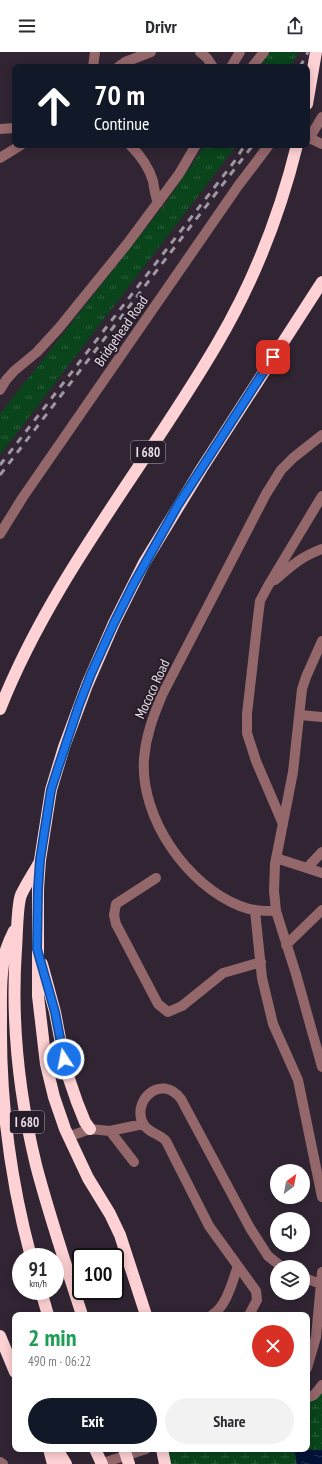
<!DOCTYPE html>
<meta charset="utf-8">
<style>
body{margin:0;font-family:"PT Sans Narrow",sans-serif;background:#f2f2f3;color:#2b2b33;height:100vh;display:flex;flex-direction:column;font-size:15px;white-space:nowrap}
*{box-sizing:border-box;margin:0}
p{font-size:13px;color:#7c7c81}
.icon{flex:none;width:22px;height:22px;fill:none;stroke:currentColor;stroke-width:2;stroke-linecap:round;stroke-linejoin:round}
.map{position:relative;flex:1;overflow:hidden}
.sheet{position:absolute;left:12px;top:1260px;width:298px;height:140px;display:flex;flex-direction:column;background:#fff;border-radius:8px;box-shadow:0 2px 10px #0003}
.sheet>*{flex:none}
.hud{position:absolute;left:12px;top:12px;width:298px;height:84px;border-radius:8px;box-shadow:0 2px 10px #0003;background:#111827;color:#fff;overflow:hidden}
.needle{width:26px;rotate:32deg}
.controls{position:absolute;left:270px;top:1112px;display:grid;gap:8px}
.controls a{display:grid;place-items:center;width:40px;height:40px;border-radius:50%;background:#fff;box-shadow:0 2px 10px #0003;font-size:20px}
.speed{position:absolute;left:12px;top:1196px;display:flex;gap:8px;font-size:20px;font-weight:700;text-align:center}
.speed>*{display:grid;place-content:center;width:52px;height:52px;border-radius:50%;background:#fff;box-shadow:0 2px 10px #0003;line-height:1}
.speed small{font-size:10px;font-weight:400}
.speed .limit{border:2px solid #111;border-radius:6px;background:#fff;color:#111}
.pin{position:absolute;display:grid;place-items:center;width:34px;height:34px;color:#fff;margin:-17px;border-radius:8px;box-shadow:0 2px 6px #0006}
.me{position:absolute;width:44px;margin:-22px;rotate:349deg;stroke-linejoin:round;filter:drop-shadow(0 0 3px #0008)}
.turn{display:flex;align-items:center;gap:14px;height:84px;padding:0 16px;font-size:18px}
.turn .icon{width:52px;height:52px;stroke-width:2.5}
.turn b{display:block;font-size:28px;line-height:34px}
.round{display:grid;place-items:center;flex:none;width:42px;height:42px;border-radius:21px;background:#f2f2f3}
.headline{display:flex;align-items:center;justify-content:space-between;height:68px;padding:0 16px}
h1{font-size:24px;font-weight:700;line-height:30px;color:#1e9e55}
.action{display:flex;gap:8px;margin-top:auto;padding:8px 16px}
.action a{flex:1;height:46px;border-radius:24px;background:#111827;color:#fff;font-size:16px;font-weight:700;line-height:46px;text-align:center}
.action a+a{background:#f2f2f3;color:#2b2b33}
header{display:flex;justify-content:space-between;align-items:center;height:52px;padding:0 16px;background:#fff;font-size:18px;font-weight:700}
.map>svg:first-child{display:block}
.grass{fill:url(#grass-tufts)}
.wetland{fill:url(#wetland-marsh)}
.water{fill:url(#water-ripples)}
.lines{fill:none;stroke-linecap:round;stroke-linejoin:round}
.minor{stroke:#94676b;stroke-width:10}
.highway{stroke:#fed1d4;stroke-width:12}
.rail{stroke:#a097a2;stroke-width:3;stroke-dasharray:7 7;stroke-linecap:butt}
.highway-bridge{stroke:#fed1d4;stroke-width:12}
.route-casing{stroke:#114b97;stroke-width:10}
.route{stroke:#1a73e8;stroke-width:7}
.labels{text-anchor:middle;stroke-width:4;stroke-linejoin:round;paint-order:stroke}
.shield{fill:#271c29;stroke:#ada4ae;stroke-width:1}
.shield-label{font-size:13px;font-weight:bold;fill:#e6dee7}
.street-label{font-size:14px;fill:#e6dee7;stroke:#271c29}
</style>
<header><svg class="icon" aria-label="menu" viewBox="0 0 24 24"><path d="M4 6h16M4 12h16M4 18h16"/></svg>Drivr<svg class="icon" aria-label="share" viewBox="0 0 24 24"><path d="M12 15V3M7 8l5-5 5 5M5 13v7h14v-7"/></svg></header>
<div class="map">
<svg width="322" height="1412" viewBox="0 0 322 1412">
<defs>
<pattern id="grass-tufts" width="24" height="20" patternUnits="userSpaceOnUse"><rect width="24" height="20" fill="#0a441b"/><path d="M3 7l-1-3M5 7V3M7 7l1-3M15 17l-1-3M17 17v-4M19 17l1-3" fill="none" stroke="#2e5f3c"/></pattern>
<pattern id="wetland-marsh" width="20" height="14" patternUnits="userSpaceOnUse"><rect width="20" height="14" fill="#0a441b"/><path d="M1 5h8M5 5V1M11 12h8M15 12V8" fill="none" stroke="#2e5f3c"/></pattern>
<pattern id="water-ripples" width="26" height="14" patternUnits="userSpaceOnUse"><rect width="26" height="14" fill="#001235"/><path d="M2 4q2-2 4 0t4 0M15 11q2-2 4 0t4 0" fill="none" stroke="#253452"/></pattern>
</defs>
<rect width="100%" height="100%" fill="#312533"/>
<path class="grass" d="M269,0H299L290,15H260Z
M205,93H237L0,403V362L165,152Z"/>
<path class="wetland" d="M322,1333V1412H165L162,1397H307V1346Z"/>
<path class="water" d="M294,1397L322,1398V1412H297Z"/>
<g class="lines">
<path class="minor" d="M200,0L207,6L213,15
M93,15L95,0
M118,15L125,10L151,0
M231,15L240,0
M252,15L264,0
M0,77L15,76
M307,85L322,92
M310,85L322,65
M130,93C140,103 149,115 153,129C154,136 155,143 158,151
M0,106L21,93
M0,338L6,328L14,319L37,300L59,276L127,192L179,122L196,93
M322,383L293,406L281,418L266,442L162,643C153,665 146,683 144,707C140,766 187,833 240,854C252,859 264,859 276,859L296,922L322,1015
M0,482L23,445L238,134L269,93
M275,528C292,513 301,505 322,497
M300,663L322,665
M283,772L256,709L247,681V662L258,565L260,549L268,534L322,444
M276,806L322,821
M307,816L322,800
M156,826L116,852L114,863L116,872L158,952L168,960L182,954L223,921L261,910
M255,859L262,926L273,972L298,1028L322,1145
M276,859L274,839L275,812L293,720L302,637L306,625L322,589
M286,893L322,858
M110,1079L134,1110
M68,1085L90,1077L110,1079L143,1072
M303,1225L320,1232
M212,1263C227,1254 232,1230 238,1214
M249,1263L257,1248L256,1239L209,1174L166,1089C160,1082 149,1081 144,1073C130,1051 160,1020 181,1047L250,1176L268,1204L282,1215
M307,1316L316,1285L322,1220
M307,1346L314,1343L322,1333
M0,1410L3,1412
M100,1412L146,1397"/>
<path class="highway" d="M307,52L316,0
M0,657C52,525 146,414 217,292C253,231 280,162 297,93
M39,811C33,822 26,832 21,843C17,853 17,885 16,897C11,969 19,1043 36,1113C49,1163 66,1213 82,1263
M14,879C11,885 8,892 6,898C0,920 1,945 1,968C0,1048 10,1127 31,1205
M42,912L55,960L66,1018L77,1050L85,1070L90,1077
M41,1239L48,1263
M146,1263L120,1183L110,1162L88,1126L65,1077L54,1045L46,1012L38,944V837L40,808L51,738L64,695L87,633L114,571L144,511L202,416L322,230
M0,1284L15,1320
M49,1397L53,1412
M57,1397L66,1412
M162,1397L165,1412"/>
<path class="rail" d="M300,15L308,0
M0,413L234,110L245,93
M0,423L253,93"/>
<path class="highway-bridge" d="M95,1397L102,1412
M124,1397L129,1412"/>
</g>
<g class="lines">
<g class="route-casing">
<path id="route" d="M64,1007L55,960L37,897L38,837L40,808L51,738L58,716L79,653L91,622L114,571L134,531L178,453L273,305"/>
</g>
<use href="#route" class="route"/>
</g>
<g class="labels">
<g class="shield">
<rect x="131" y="389" width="34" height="22" rx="3"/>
<rect x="10" y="1059" width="34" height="22" rx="3"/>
</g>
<g class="shield-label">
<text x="148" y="405">I 680</text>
<text x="27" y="1075">I 680</text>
</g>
<g class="street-label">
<text transform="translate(121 279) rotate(-55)" y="5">Bridgehead Road</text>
<text transform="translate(152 637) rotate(-65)" y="5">Mococo Road</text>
</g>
</g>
</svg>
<div class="controls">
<a><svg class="needle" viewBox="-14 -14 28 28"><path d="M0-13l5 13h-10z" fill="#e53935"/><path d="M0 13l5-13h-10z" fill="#7c7c81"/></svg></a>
<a><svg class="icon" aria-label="sound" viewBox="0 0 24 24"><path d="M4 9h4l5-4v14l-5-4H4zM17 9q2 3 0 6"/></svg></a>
<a><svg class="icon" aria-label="layers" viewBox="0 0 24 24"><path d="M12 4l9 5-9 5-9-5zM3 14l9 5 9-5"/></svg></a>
</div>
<div class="speed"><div>91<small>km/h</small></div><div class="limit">100</div></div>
<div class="pin" style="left:273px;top:305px;background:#d93025"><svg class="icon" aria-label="arrive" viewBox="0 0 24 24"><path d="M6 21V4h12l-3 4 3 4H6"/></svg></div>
<svg class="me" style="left:64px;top:1007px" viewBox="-20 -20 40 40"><circle r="17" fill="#1a73e8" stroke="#fff" stroke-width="3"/><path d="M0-11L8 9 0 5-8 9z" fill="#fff"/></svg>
<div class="hud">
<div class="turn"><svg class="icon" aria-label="ahead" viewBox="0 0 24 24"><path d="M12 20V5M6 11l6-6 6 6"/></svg><div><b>70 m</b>Continue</div></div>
</div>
<section class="sheet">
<div class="headline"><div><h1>2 min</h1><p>490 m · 06:22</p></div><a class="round" style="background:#d93025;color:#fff"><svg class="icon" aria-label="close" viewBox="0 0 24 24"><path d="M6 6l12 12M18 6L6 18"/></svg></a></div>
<div class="action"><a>Exit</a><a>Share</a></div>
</section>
</div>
